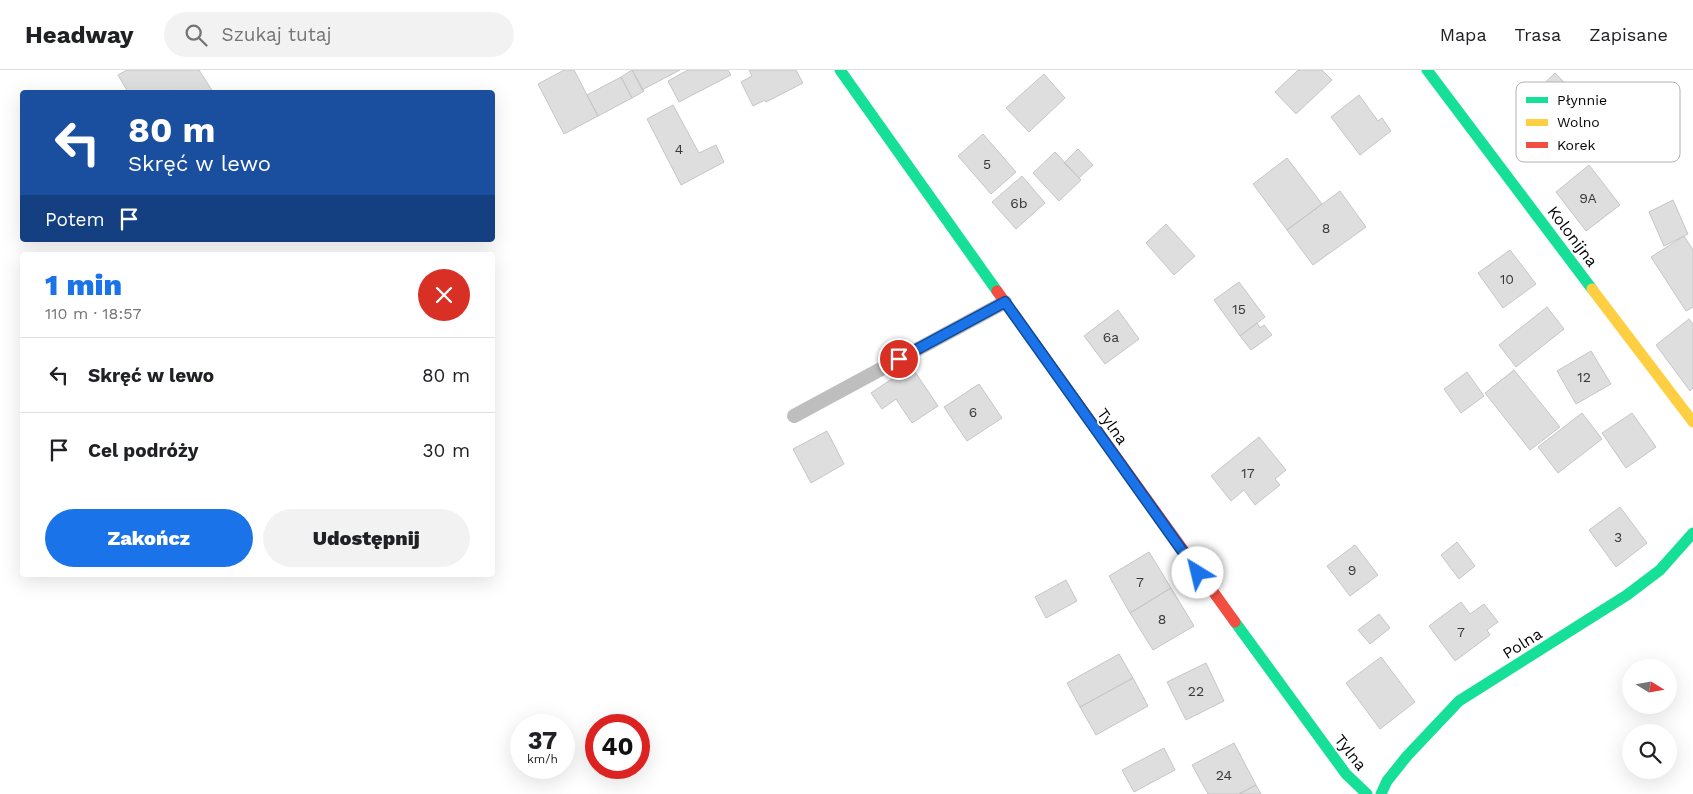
<!DOCTYPE html>
<html lang="pl">
<meta charset="utf-8">
<style>
body{margin:0;font-family:"Work Sans",sans-serif;background:#f2f2f2;color:#202124;height:100vh;display:flex;flex-direction:column;font-size:19px;white-space:nowrap}
*{box-sizing:border-box;margin:0}
p{font-size:16px;color:#757577}
.icon{flex:none;width:28px;height:28px;fill:none;stroke:currentColor;stroke-width:2;stroke-linecap:round;stroke-linejoin:round}
.map{position:relative;flex:1;overflow:hidden}
.panel{position:absolute;left:20px;top:182px;width:475px;height:325px;display:flex;flex-direction:column;background:#fff;border-radius:5px;box-shadow:0 5px 20px #0002}
.panel>*{flex:none}
.hud{position:absolute;left:20px;top:20px;width:475px;height:152px;border-radius:5px;box-shadow:0 5px 20px #0002;background:#1a4fa0;color:#fff;overflow:hidden}
.needle{width:32px;rotate:101deg}
.controls{position:absolute;left:1622px;top:589px;display:grid;gap:10px}
.controls a{display:grid;place-items:center;width:55px;height:55px;border-radius:50%;background:#fff;box-shadow:0 5px 20px #0002;font-size:25px}
.speed{position:absolute;left:510px;top:644px;display:flex;gap:10px;font-size:25px;font-weight:700;text-align:center}
.speed>*{display:grid;place-content:center;width:65px;height:65px;border-radius:50%;background:#fff;box-shadow:0 5px 20px #0002;line-height:1}
.speed small{font-size:12px;font-weight:400}
.speed .limit{border:8px solid #d22;background:#fff;color:#111}
.pin{position:absolute;display:grid;place-items:center;width:42px;height:42px;color:#fff;margin:-21px;border:2px solid #fff;border-radius:50%;box-shadow:0 1px 5px #0007}
.me{position:absolute;width:55px;margin:-28px;rotate:324deg;stroke-linejoin:round;filter:drop-shadow(0 0 4px #0008)}
.turn{display:flex;align-items:center;gap:18px;height:105px;padding:0 25px;font-size:22px}
.turn .icon{width:65px;height:65px;stroke-width:2.5}
.turn b{display:block;font-size:35px;line-height:42px}
.then{display:flex;align-items:center;height:48px;padding:0 25px;background:#0003;gap:10px;font-size:19px}
.round{display:grid;place-items:center;flex:none;width:52px;height:52px;border-radius:26px;background:#f2f2f2}
.headline{display:flex;align-items:center;justify-content:space-between;height:85px;padding:0 25px}
h1{font-size:30px;font-weight:800;line-height:38px;color:#1a73e8}
.action{display:flex;gap:10px;margin-top:auto;padding:10px 25px}
.action a{flex:1;height:58px;border-radius:30px;background:#1a73e8;color:#fff;font-size:20px;font-weight:800;line-height:58px;text-align:center}
.action a+a{background:#f2f2f2;color:#202124}
ul{padding:0;list-style:none}
li{display:flex;align-items:center;gap:15px;height:75px;padding:0 25px;border-top:1px solid #e0e0e0}
li div{flex:1}
li b{display:block;font-size:19px}
li em{font-style:normal}
header{display:flex;align-items:center;gap:30px;box-sizing:border-box;height:70px;padding:0 25px;background:#fff;border-bottom:1px solid #e0e0e0}
header strong{font-size:24px}
nav{display:flex;gap:28px;margin-inline-start:auto;font-size:18px}
.search{width:350px;height:45px;background:#f2f2f2;display:flex;align-items:center;gap:12px;box-sizing:border-box;padding:0 18px;border-radius:28px;color:#757577;font-size:19px}
.map>svg:first-child{display:block}
.building{fill:#dedede;stroke:#c6c6c6}
.lines{fill:none;stroke-linecap:round;stroke-linejoin:round}
.lane{stroke:#bebebe;stroke-width:14}
.fast{stroke:#16e098;stroke-width:11}
.slow{stroke:#ffcf43;stroke-width:11}
.jam{stroke:#f24e42;stroke-width:11}
.route-casing{stroke:#114b97;stroke-width:12}
.route{stroke:#1a73e8;stroke-width:9}
.labels{text-anchor:middle;stroke-width:4;stroke-linejoin:round;paint-order:stroke}
.number-label{font-size:14px;fill:#383838}
.street-label{font-size:16px;fill:#000;stroke:#fff}
.key{fill:#fff;stroke:#b2b2b2;stroke-width:1}
.key-label{font-size:14px;fill:#000}
</style>
<header>
<strong>Headway</strong>
<div class="search"><svg class="icon" aria-label="search" viewBox="0 0 24 24"><circle cx="10" cy="10" r="6"/><path d="M15 15l6 6"/></svg>Szukaj tutaj</div>
<nav><a>Mapa</a><a>Trasa</a><a>Zapisane</a></nav>
</header>
<div class="map">
<svg width="1693" height="724" viewBox="0 0 1693 724">
<rect width="100%" height="100%" fill="#fff"/>
<path class="building" d="M127,0H199L213,22H173L172,20L168,22H128L118,5Z
M564,0H574L598,46L564,64L538,14Z
M632,0L644,21L632,28L621,7Z
M632,0H680L642,20Z
M688,0H728L731,5L679,32L668,11Z
M749,0H796L803,13L766,32L765,30L753,36L741,12L752,6Z
M1298,0H1322L1332,10L1296,44L1275,22Z
M1555,3L1588,37L1561,62L1529,28Z
M1044,4L1065,28L1029,62L1006,38Z
M621,7L632,28L598,46L587,25Z
M1359,25L1378,51L1382,48L1391,61L1360,85L1331,47Z
M673,35L699,83L716,75L724,92L681,115L647,49Z
M983,64L1016,102L991,124L958,86Z
M1078,79L1093,95L1079,108L1064,93Z
M1055,82L1081,110L1059,131L1033,103Z
M1287,88L1322,134L1287,160L1253,114Z
M1589,95L1620,135L1586,161L1556,122Z
M1022,106L1045,133L1016,159L992,132Z
M1340,121L1366,157L1313,195L1287,160Z
M1673,130L1688,164L1664,176L1649,142Z
M1166,154L1195,186L1174,205L1146,173Z
M1684,166L1693,180V237L1686,241L1651,187Z
M1510,180L1536,214L1503,238L1478,203Z
M1239,212L1265,247L1240,266L1214,230Z
M1547,237L1564,259L1516,297L1499,275Z
M1118,240L1139,269L1105,294L1084,266Z
M1689,249L1693,254V318L1690,321L1656,275Z
M1257,253L1260,258L1264,255L1272,265L1251,280L1240,266Z
M1591,281L1611,314L1576,334L1557,301Z
M911,296L938,336L912,353L896,329L882,339L871,323Z
M1514,300L1560,357L1530,380L1485,323Z
M1467,302L1484,326L1461,343L1444,319Z
M979,314L1002,348L967,371L944,337Z
M1582,343L1602,369L1558,403L1538,377Z
M1632,343L1656,377L1626,398L1602,363Z
M827,361L844,394L811,413L793,379Z
M1259,367L1286,400L1275,409L1280,415L1255,435L1244,420L1231,431L1211,406Z
M1620,437L1647,473L1616,497L1589,460Z
M1457,472L1475,496L1459,509L1441,485Z
M1355,475L1378,505L1350,526L1327,496Z
M1149,482L1171,518L1130,543L1109,506Z
M1066,510L1077,531L1046,548L1035,527Z
M1171,518L1194,556L1153,580L1130,543Z
M1461,532L1470,544L1484,534L1498,552L1487,560L1490,565L1455,591L1429,556Z
M1379,544L1390,558L1370,574L1358,560Z
M1119,584L1133,608L1080,637L1067,613Z
M1381,587L1415,632L1380,659L1346,613Z
M1206,593L1224,631L1186,650L1167,612Z
M1133,608L1148,636L1096,665L1080,637Z
M1234,673L1256,715L1239,724H1208L1192,695Z
M1164,678L1175,700L1134,722L1122,700Z
M1256,715L1261,724H1239Z"/>
<g class="lines">
<path class="lane" d="M794,346L1005,232"/>
<path class="fast" d="M840,0L997,221
M1427,0L1592,219
M1235,552L1346,704L1367,724
M1381,724L1387,711L1407,686L1459,631L1627,525L1660,500L1693,463"/>
<path class="slow" d="M1592,219L1693,352"/>
<path class="jam" d="M997,221L1235,552"/>
</g>
<g class="lines">
<g class="route-casing">
<path id="route" d="M899,289L1005,232L1198,503"/>
</g>
<use href="#route" class="route"/>
</g>
<g class="labels">
<g class="number-label">
<text x="679" y="84">4</text>
<text x="987" y="99">5</text>
<text x="1588" y="133">9A</text>
<text x="1019" y="138">6b</text>
<text x="1326" y="163">8</text>
<text x="1507" y="214">10</text>
<text x="1239" y="244">15</text>
<text x="1111" y="272">6a</text>
<text x="1584" y="312">12</text>
<text x="973" y="347">6</text>
<text x="1248" y="408">17</text>
<text x="1618" y="472">3</text>
<text x="1352" y="505">9</text>
<text x="1140" y="517">7</text>
<text x="1162" y="554">8</text>
<text x="1461" y="567">7</text>
<text x="1196" y="626">22</text>
<text x="1224" y="710">24</text>
</g>
<g class="street-label">
<text transform="translate(1573 166) rotate(53)" y="6">Kolonijna</text>
<text transform="translate(1113 356) rotate(55)" y="6">Tylna</text>
<text transform="translate(1522 573) rotate(-32)" y="6">Polna</text>
<text transform="translate(1351 682) rotate(52)" y="6">Tylna</text>
</g>
</g>
<rect x="1516" y="12" width="164" height="80" rx="8" class="key"/>
<rect x="1526" y="27" width="22" height="6" fill="#16e098"/>
<rect x="1526" y="49" width="22" height="7" fill="#ffcf43"/>
<rect x="1526" y="72" width="22" height="6" fill="#f24e42"/>
<g class="key-label">
<text x="1557" y="35">Płynnie</text>
<text x="1557" y="57">Wolno</text>
<text x="1557" y="80">Korek</text>
</g>
</svg>
<div class="controls">
<a><svg class="needle" viewBox="-14 -14 28 28"><path d="M0-13l5 13h-10z" fill="#e53935"/><path d="M0 13l5-13h-10z" fill="#757577"/></svg></a>
<a><svg class="icon" aria-label="search" viewBox="0 0 24 24"><circle cx="10" cy="10" r="6"/><path d="M15 15l6 6"/></svg></a>
</div>
<div class="speed"><div>37<small>km/h</small></div><div class="limit">40</div></div>
<div class="pin" style="left:899px;top:289px;background:#d93025"><svg class="icon" aria-label="arrive" viewBox="0 0 24 24"><path d="M6 21V4h12l-3 4 3 4H6"/></svg></div>
<svg class="me" style="left:1198px;top:503px" viewBox="-20 -20 40 40"><circle r="19" fill="#fff"/><path d="M0-13L10 11 0 6-10 11z" fill="#1a73e8"/></svg>
<div class="hud">
<div class="turn"><svg class="icon" aria-label="left" viewBox="0 0 24 24"><path d="M17 20v-9H6M10 6l-5 5 5 5"/></svg><div><b>80 m</b>Skręć w lewo</div></div>
<div class="then">Potem<svg class="icon" aria-label="arrive" viewBox="0 0 24 24"><path d="M6 21V4h12l-3 4 3 4H6"/></svg></div>
</div>
<section class="panel">
<div class="headline"><div><h1>1 min</h1><p>110 m · 18:57</p></div><a class="round" style="background:#d93025;color:#fff"><svg class="icon" aria-label="close" viewBox="0 0 24 24"><path d="M6 6l12 12M18 6L6 18"/></svg></a></div>
<ul>
<li><svg class="icon" aria-label="left" viewBox="0 0 24 24"><path d="M17 20v-9H6M10 6l-5 5 5 5"/></svg><div><b>Skręć w lewo</b></div><em>80 m</em></li>
<li><svg class="icon" aria-label="arrive" viewBox="0 0 24 24"><path d="M6 21V4h12l-3 4 3 4H6"/></svg><div><b>Cel podróży</b></div><em>30 m</em></li>
</ul>
<div class="action"><a>Zakończ</a><a>Udostępnij</a></div>
</section>
</div>
